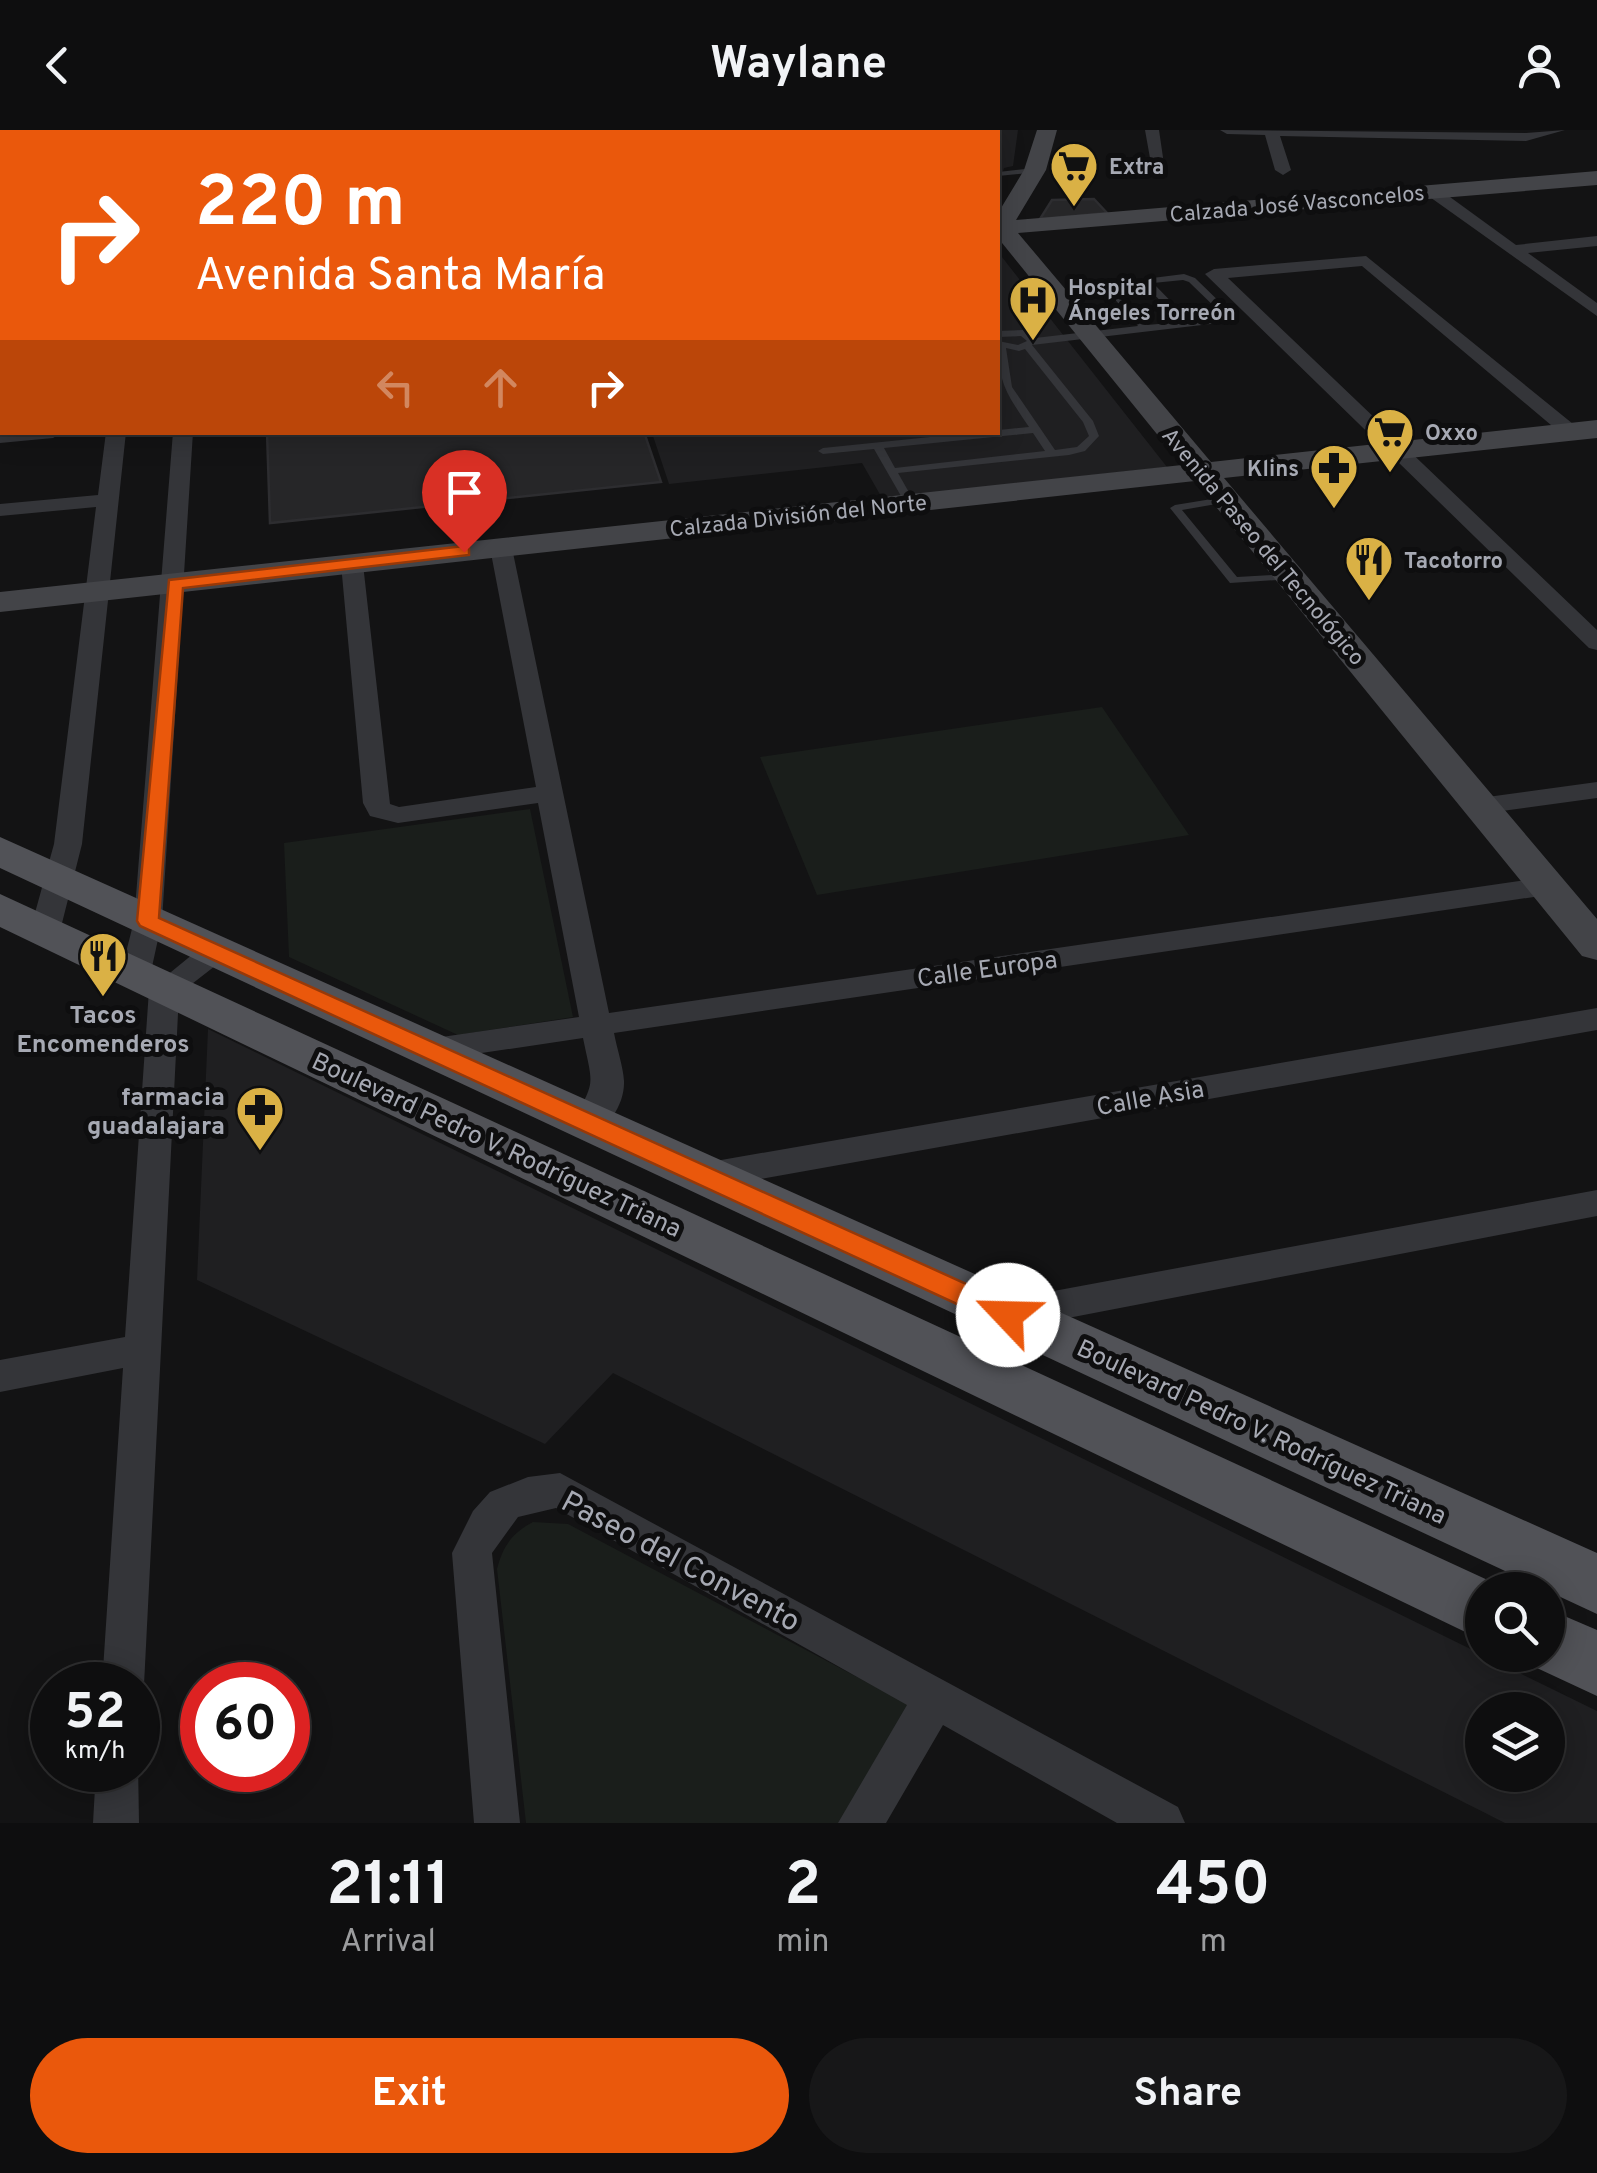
<!DOCTYPE html>
<meta charset="utf-8">
<style>
body{margin:0;font-family:Overpass,sans-serif;background:#171718;color:#f1f3f6;height:100vh;display:flex;flex-direction:column;font-size:38px;white-space:nowrap}
*{box-sizing:border-box;margin:0}
p{font-size:32px;color:#9b9c9e}
.icon{flex:none;width:55px;height:55px;fill:none;stroke:currentColor;stroke-width:2;stroke-linecap:round;stroke-linejoin:round}
.map{position:relative;height:1693px;overflow:hidden}
.side{display:flex;flex-direction:column;background:#0e0e0f;flex:1}
.side>*{flex:none}
.banner{position:absolute;left:0px;top:0px;width:1000px;height:305px;box-shadow:0 5px 25px #0003,0 0 0 2px #2e2e2f;background:#ea580c;color:#fff;overflow:hidden}
.tools{position:absolute;left:1465px;top:1442px;display:grid;gap:20px}
.tools a{display:grid;place-items:center;width:100px;height:100px;border-radius:50%;background:#0e0e0f;box-shadow:0 5px 25px #0003,0 0 0 2px #2e2e2f;font-size:50px}
.speed{position:absolute;left:30px;top:1532px;display:flex;gap:20px;font-size:50px;font-weight:700;text-align:center}
.speed>*{display:grid;place-content:center;width:130px;height:130px;border-radius:50%;background:#0e0e0f;box-shadow:0 5px 25px #0003,0 0 0 2px #2e2e2f;line-height:1}
.speed small{font-size:25px;font-weight:400}
.speed .limit{border:15px solid #d22;background:#fff;color:#111}
.pin{position:absolute;display:grid;place-items:center;width:85px;height:85px;color:#fff;margin:-102px -42px;border-radius:50% 50% 50% 0;rotate:-45deg;box-shadow:0 0 10px #0007}
.pin .icon{rotate:45deg}
.me{position:absolute;width:110px;margin:-55px;rotate:294deg;stroke-linejoin:round;filter:drop-shadow(0 0 8px #0008)}
.turn{display:flex;align-items:center;gap:35px;height:210px;padding:0 30px;font-size:45px}
.turn .icon{width:130px;height:130px;stroke-width:2.5}
.turn b{display:block;font-size:70px;line-height:85px}
.lanes{display:flex;align-items:center;height:95px;padding:0 30px;background:#0003;justify-content:center;gap:50px;direction:ltr}
.lanes .off{opacity:.35}
.eta{display:flex;justify-content:space-evenly;align-items:center;height:170px;text-align:center}
.eta b{font-size:60px;font-weight:700;line-height:70px}
.cta{display:flex;gap:20px;margin-top:auto;padding:20px 30px}
.cta a{flex:1;height:115px;border-radius:60px;background:#ea580c;color:#fff;font-size:40px;font-weight:700;line-height:115px;text-align:center}
.cta a+a{background:#171718;color:#f1f3f6}
header{display:flex;justify-content:space-between;align-items:center;height:130px;padding:0 30px;background:#0e0e0f;font-size:45px;font-weight:700}
.map>svg:first-child{display:block}
.built{fill:#1f1f21;fill-rule:evenodd}
.green{fill:#1a1e1b}
.building{fill:#262628;stroke:#2d2d30;stroke-width:2.5}
.lines{fill:none;stroke-linecap:round;stroke-linejoin:round}
.lane{fill:#343539;fill-rule:evenodd}
.street{fill:#343539;fill-rule:evenodd}
.secondary{fill:#434448;fill-rule:evenodd}
.primary{fill:#515257;fill-rule:evenodd}
.route{fill:#ea580c;stroke:#983908;stroke-width:2.5}
.labels{text-anchor:middle;stroke-width:10;stroke-linejoin:round;paint-order:stroke}
.far-poi-label{font-size:22px;font-weight:bold;fill:#a6a9b3;stroke:#0e0e0f;text-anchor:start}
.far-street-label{font-size:22px;fill:#a6a9b3;stroke:#0e0e0f}
.street-label{font-size:25px;fill:#a6a9b3;stroke:#0e0e0f}
.poi-label{font-size:25px;font-weight:bold;fill:#a6a9b3;stroke:#0e0e0f}
.near-street-label{font-size:30px;fill:#a6a9b3;stroke:#0e0e0f}
</style>
<header><svg class="icon" aria-label="back" viewBox="0 0 24 24"><path d="M15 5l-7 7 7 7"/></svg>Waylane<svg class="icon" aria-label="person" viewBox="0 0 24 24"><circle cx="12" cy="8" r="4"/><path d="M4 21q1-7 8-7t8 7"/></svg></header>
<div class="map">
<svg width="1597" height="1693" viewBox="0 0 1597 1693">
<rect width="100%" height="100%" fill="#131314"/>
<path class="built" d="M58,0H1018L1013,36L1004,38L998,56V2Z
M998,122L1167,337L882,368L862,333L669,354L652,303L998,302Z
M208,899L1597,1581V1693H1505L613,1243L545,1314L197,1150ZM1482,1580H1548V1645H1482Z"/>
<path class="green" d="M93,0H443L91,2Z
M1102,577L1189,705L817,765L760,627Z
M530,679L573,887L458,905L289,827L284,713Z
M533,1392L568,1394L910,1575L839,1693H526L497,1439C503,1416 512,1403 533,1392Z"/>
<path class="building" d="M1094,69L1107,83L1040,89L1052,70Z
M267,302H644L661,352L270,393Z"/>
<g class="lines">
<path class="lane" d="M479,0H487L488,2H481Z
M1035,38L1038,42L998,46V42Z
M1184,144L1195,148L1230,182V186L1219,193L1032,215L1093,291L1099,306L1085,321L1069,325L898,343L915,373L910,376L905,373L874,319L823,324L818,321L823,318L1029,297C1007,264 998,254 998,211L1018,215L1027,211L1021,206L998,207V201L1023,200L1035,208L1138,196L1105,158V154ZM1183,150L1189,152L1222,184L1216,188L1190,191L1153,153ZM1144,154L1181,192L1147,195L1114,158ZM1006,218L1019,221L1025,219L1083,292L1089,306L1077,317L1055,320L1012,257ZM1033,303L1045,321L895,338L884,318Z
M1224,367L1229,370L1228,372L1182,380L1237,447L1289,444L1295,447L1293,449L1230,453L1170,378L1175,375Z"/>
<path class="street" d="M1145,0H1159L1166,48L1153,45Z
M1220,0L1526,3L1565,0L1526,11L1280,6L1291,40L1283,45L1275,40L1265,5L1227,4Z
M0,28L2,29V37L0,38Z
M1427,59H1439L1516,115L1597,106V116L1528,123L1597,173V186L1427,65Z
M1366,126L1578,298V306H1564L1362,136L1228,148L1597,500V520L1589,518L1205,144L1214,139Z
M0,235H2V247H0Z
M0,301L2,302H63L53,308L0,313Z
M106,302H126L82,714L60,801L55,808H35L30,801L54,714L96,377L0,386V374L98,365Z
M173,302H193L162,791L150,846L146,853H124L120,846L134,791Z
M501,411L512,418L609,883L1547,747L1557,750L1561,756L1557,762L1547,765L614,903C617,919 623,936 624,951C625,977 603,1009 576,1001L572,993C596,950 593,957 583,908L428,931L417,928L412,920L417,912L428,909L579,887L538,673L398,693L370,686L363,673L341,434L352,427L363,434L390,674L399,677L536,657L490,418Z
M1597,652V668L1480,684L1467,676L1480,668Z
M214,812L224,815L229,822L224,829L179,864L144,1555L138,1570V1555H102L123,1238L0,1262V1230L125,1207L149,860L204,815Z
M1597,878V900L704,1059L692,1055L687,1046L692,1037L704,1033Z
M1597,1060V1086L1011,1199L998,1194L993,1184L998,1174L1011,1169Z
M560,1343L1178,1677L1185,1693H1117L943,1595L886,1693H838L907,1575L556,1378L518,1387L492,1423L520,1693H474L452,1423L473,1381L490,1362L528,1347Z
M138,1633L139,1693H93L96,1640H138Z"/>
<path class="secondary" d="M1037,0H1057L1046,40L1016,90L1597,41V55L1018,103L1211,332L1597,290V308L1224,348L1597,789V830L1582,826L1195,351L0,482V462L1182,335L998,108V83L1024,40Z
M0,172L2,173V188H0Z"/>
<path class="primary" d="M0,707L1597,1423V1484L0,738Z
M0,764L1505,1458L1482,1460V1510L0,797Z
M1548,1479L1597,1500V1566L1524,1532L1521,1525H1548Z"/>
</g>
<path class="route" d="M464,416L469,418V425L183,458L159,788L1017,1177L1021,1185L1017,1193L1008,1196L998,1193L140,796L137,791L169,450Z"/>
<defs>
<g id="supermarket-pin" transform="scale(2.5)"><path d="M0 17L-7.5 6A9.5 9.5 0 1 1 7.5 6Z" fill="#dab145" stroke="#0e0e0f"/><path d="M-6-5.5h2.5l.6 2H6L4.5 2H-2.5L-4.4-4H-6ZM-1.5 3.2a1.3 1.3 0 1 0 .1 0ZM3 3.2a1.3 1.3 0 1 0 .1 0Z" fill="#111"/></g>
<g id="hospital-pin" transform="scale(2.5)"><path d="M0 17L-7.5 6A9.5 9.5 0 1 1 7.5 6Z" fill="#dab145" stroke="#0e0e0f"/><path d="M-5-5h3v3.5h4V-5h3V5h-3V1.5h-4V5h-3Z" fill="#111"/></g>
<g id="pharmacy-pin" transform="scale(2.5)"><path d="M0 17L-7.5 6A9.5 9.5 0 1 1 7.5 6Z" fill="#dab145" stroke="#0e0e0f"/><path d="M-2-6h4v4h4v4h-4v4h-4v-4h-4v-4h4Z" fill="#111"/></g>
<g id="restaurant-pin" transform="scale(2.5)"><path d="M0 17L-7.5 6A9.5 9.5 0 1 1 7.5 6Z" fill="#dab145" stroke="#0e0e0f"/><path d="M-5-6h1v4h1v-4h1v4h1v-4h1v5L-1.5 .5V6h-2V.5L-5-1ZM5-6V6H3V1.5H1.5Q1.5-4 5-6Z" fill="#111"/></g>
</defs>
<g fill-rule="evenodd">
<use href="#supermarket-pin" x="1074" y="36"/>
<use href="#hospital-pin" x="1033" y="170"/>
<use href="#supermarket-pin" x="1390" y="302"/>
<use href="#pharmacy-pin" x="1334" y="338"/>
<use href="#restaurant-pin" x="1369" y="430"/>
<use href="#restaurant-pin" x="103" y="826"/>
<use href="#pharmacy-pin" x="260" y="980"/>
</g>
<g class="labels">
<g class="far-poi-label">
<text x="1109" y="44">Extra</text>
<text x="1068" y="165">Hospital<tspan x="1068" dy="25">Ángeles Torreón</tspan></text>
<text x="1425" y="310">Oxxo</text>
<text x="1299" y="346" text-anchor="end">Klins</text>
<text x="1404" y="438">Tacotorro</text>
</g>
<g class="far-street-label">
<text transform="translate(1297 73) rotate(-5)" y="8">Calzada José Vasconcelos</text>
<text transform="translate(798 385) rotate(-6)" y="8">Calzada División del Norte</text>
<text transform="translate(1264 416) rotate(50)" y="8">Avenida Paseo del Tecnológico</text>
</g>
<g class="street-label">
<text transform="translate(987 838) rotate(-8)" y="9">Calle Europa</text>
<text transform="translate(1150 967) rotate(-10)" y="9">Calle Asia</text>
<text transform="translate(497 1014) rotate(25)" y="9">Boulevard Pedro V. Rodríguez Triana</text>
<text transform="translate(1262 1301) rotate(25)" y="9">Boulevard Pedro V. Rodríguez Triana</text>
</g>
<g class="poi-label">
<text x="103" y="893">Tacos<tspan x="103" dy="29">Encomenderos</tspan></text>
<text x="225" y="975" text-anchor="end">farmacia<tspan x="225" dy="29">guadalajara</tspan></text>
</g>
<g class="near-street-label">
<text transform="translate(681 1431) rotate(28)" y="10">Paseo del Convento</text>
</g>
</g>
</svg>
<div class="tools">
<a><svg class="icon" aria-label="search" viewBox="0 0 24 24"><circle cx="10" cy="10" r="6"/><path d="M15 15l6 6"/></svg></a>
<a><svg class="icon" aria-label="layers" viewBox="0 0 24 24"><path d="M12 4l9 5-9 5-9-5zM3 14l9 5 9-5"/></svg></a>
</div>
<div class="speed"><div>52<small>km/h</small></div><div class="limit">60</div></div>
<div class="pin" style="left:464px;top:422px;background:#d93025"><svg class="icon" aria-label="arrive" viewBox="0 0 24 24"><path d="M6 21V4h12l-3 4 3 4H6"/></svg></div>
<svg class="me" style="left:1008px;top:1185px" viewBox="-20 -20 40 40"><circle r="19" fill="#fff"/><path d="M0-13L10 11 0 6-10 11z" fill="#ea580c"/></svg>
<div class="banner">
<div class="turn"><svg class="icon" aria-label="right" viewBox="0 0 24 24"><path d="M7 20v-9h11M14 6l5 5-5 5"/></svg><div><b>220 m</b>Avenida Santa María</div></div>
<div class="lanes"><svg class="icon off" aria-label="left" viewBox="0 0 24 24"><path d="M17 20v-9H6M10 6l-5 5 5 5"/></svg><svg class="icon off" aria-label="ahead" viewBox="0 0 24 24"><path d="M12 20V5M6 11l6-6 6 6"/></svg><svg class="icon" aria-label="right" viewBox="0 0 24 24"><path d="M7 20v-9h11M14 6l5 5-5 5"/></svg></div>
</div>
</div>
<section class="side">
<div class="eta">
<div><b>21:11</b><p>Arrival</p></div>
<div><b>2</b><p>min</p></div>
<div><b>450</b><p>m</p></div>
</div>
<div class="cta"><a>Exit</a><a>Share</a></div>
</section>
